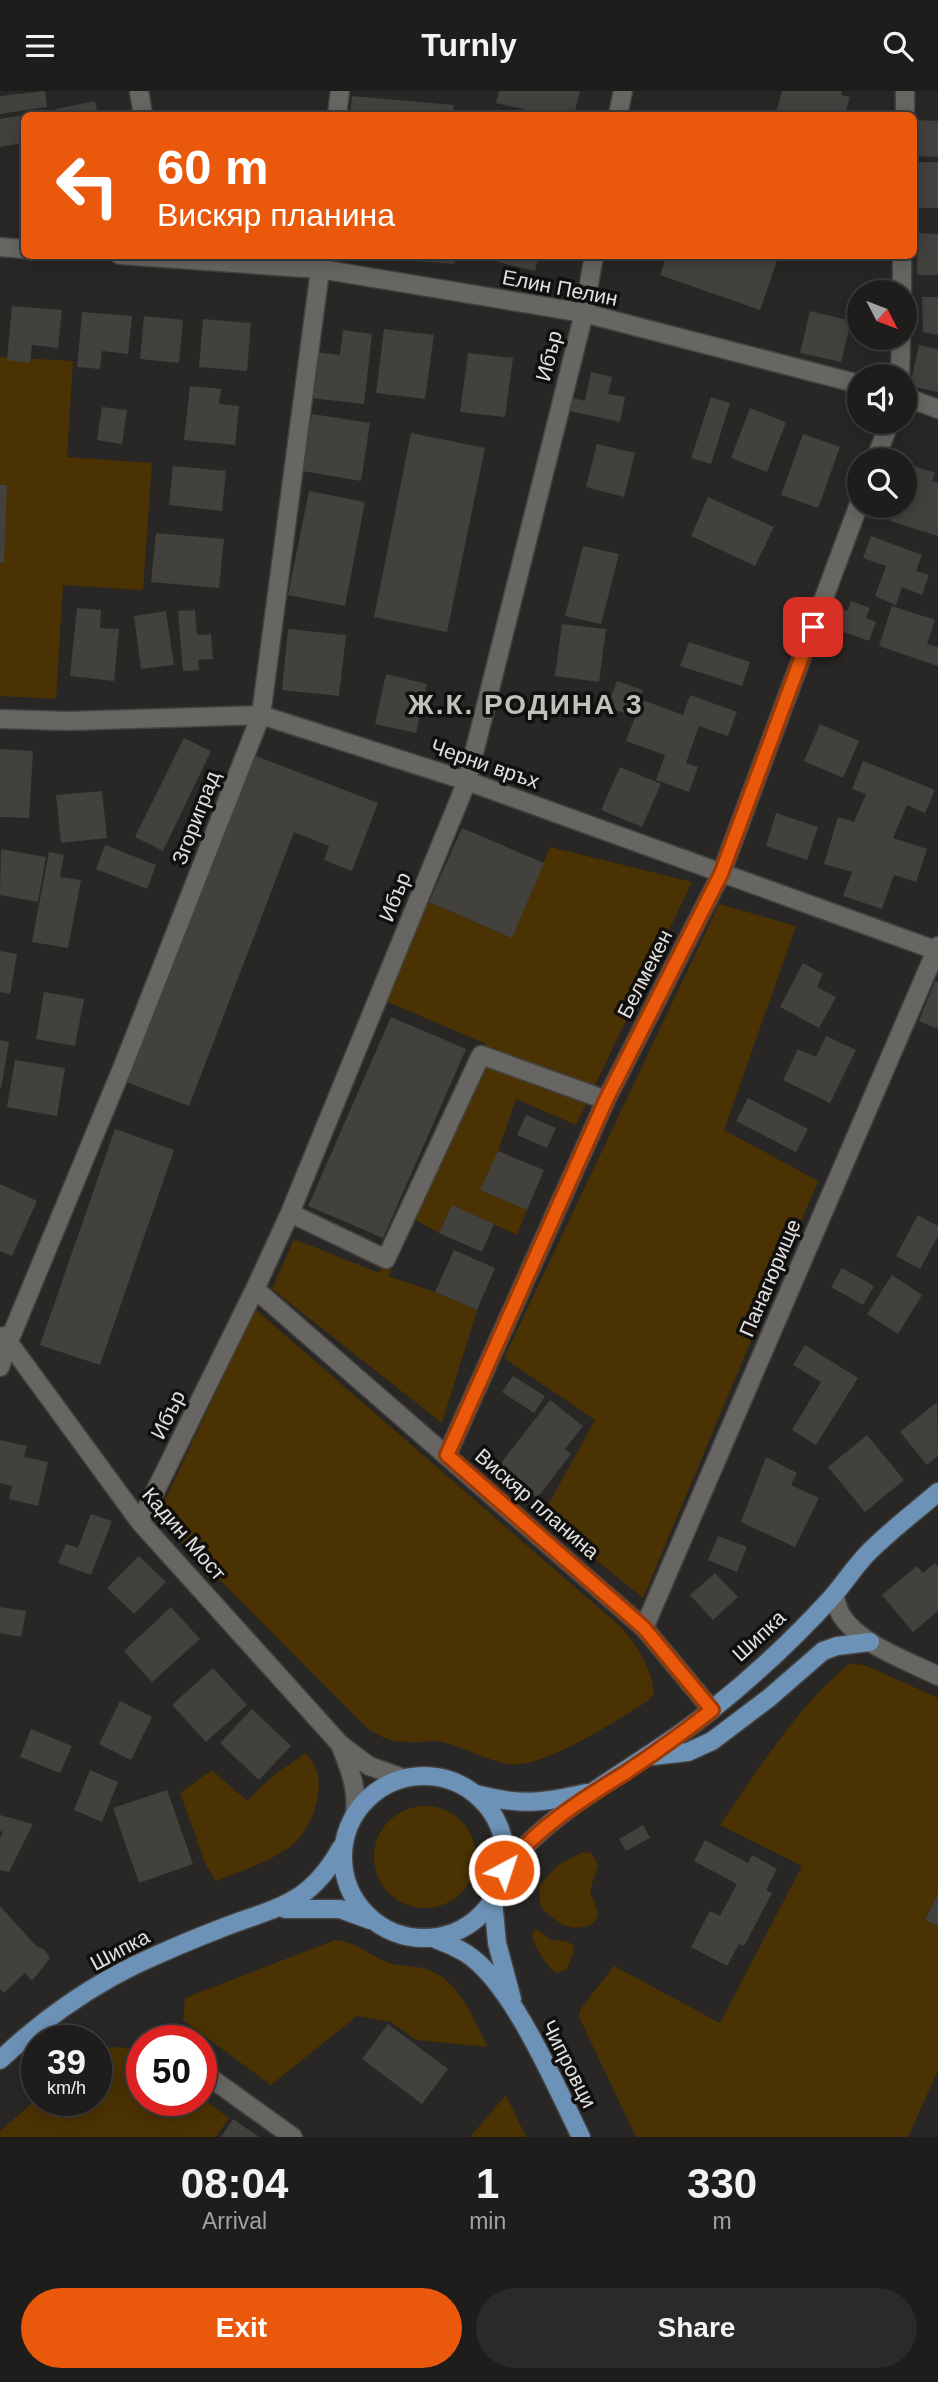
<!DOCTYPE html>
<meta charset="utf-8">
<style>
body{margin:0;font-family:Helvetica,sans-serif;background:#2b2a29;color:#f1f3f6;height:100vh;display:flex;flex-direction:column;font-size:26px;white-space:nowrap}
*{box-sizing:border-box;margin:0}
p{font-size:23px;color:#a1a2a3}
.icon{flex:none;width:38px;height:38px;fill:none;stroke:currentColor;stroke-width:2;stroke-linecap:round;stroke-linejoin:round}
.map{position:relative;height:2046px;overflow:hidden}
.side{display:flex;flex-direction:column;background:#1e1d1c;flex:1}
.side>*{flex:none}
.top-card{position:absolute;left:21px;top:21px;width:896px;height:147px;border-radius:10px;box-shadow:0 4px 18px #0003,0 0 0 2px #3c3b3b;background:#ea580c;color:#fff;overflow:hidden}
.needle{width:46px;rotate:132deg}
.controls{position:absolute;left:847px;top:189px;display:grid;gap:14px}
.controls a{display:grid;place-items:center;width:70px;height:70px;border-radius:50%;background:#1e1d1c;box-shadow:0 4px 18px #0003,0 0 0 2px #3c3b3b;font-size:35px}
.speed{position:absolute;left:21px;top:1934px;display:flex;gap:14px;font-size:35px;font-weight:700;text-align:center}
.speed>*{display:grid;place-content:center;width:91px;height:91px;border-radius:50%;background:#1e1d1c;box-shadow:0 4px 18px #0003,0 0 0 2px #3c3b3b;line-height:1}
.speed small{font-size:18px;font-weight:400}
.speed .limit{border:10px solid #d22;background:#fff;color:#111}
.pin{position:absolute;display:grid;place-items:center;width:60px;height:60px;color:#fff;margin:-30px;border-radius:14px;box-shadow:0 4px 10px #0006}
.me{position:absolute;width:77px;margin:-38px;rotate:40deg;stroke-linejoin:round;filter:drop-shadow(0 0 5px #0008)}
.turn{display:flex;align-items:center;gap:24px;height:147px;padding:0 21px;font-size:32px}
.turn .icon{width:91px;height:91px;stroke-width:2.5}
.turn b{display:block;font-size:49px;line-height:60px}
.eta{display:flex;justify-content:space-evenly;align-items:center;height:119px;text-align:center}
.eta b{font-size:42px;font-weight:800;line-height:49px}
.button{display:flex;gap:14px;margin-top:auto;padding:14px 21px}
.button a{flex:1;height:80px;border-radius:42px;background:#ea580c;color:#fff;font-size:28px;font-weight:800;line-height:80px;text-align:center}
.button a+a{background:#2b2a29;color:#f1f3f6}
header{display:flex;justify-content:space-between;align-items:center;height:91px;padding:0 21px;background:#1e1d1c;font-size:32px;font-weight:800}
.map>svg:first-child{display:block}
.green{fill:#4b3202}
.building{fill:#42413e}
.lines{fill:none;stroke-linecap:round;stroke-linejoin:round}
.minor-casing{stroke:#434240;stroke-width:21}
.major-casing{stroke:#434240;stroke-width:21}
.minor{stroke:#676663;stroke-width:18}
.major{stroke:#6d92b7;stroke-width:18}
.route-casing{stroke:#983908;stroke-width:18}
.route{stroke:#ea580c;stroke-width:12}
.labels{text-anchor:middle;stroke-width:7;stroke-linejoin:round;paint-order:stroke}
.street-label{font-size:21px;fill:#e2e1df;stroke:#11100f}
.district-label{font-size:28px;font-weight:bold;letter-spacing:2px;fill:#c2c0bd;stroke:#11100f}
</style>
<header><svg class="icon" aria-label="menu" viewBox="0 0 24 24"><path d="M4 6h16M4 12h16M4 18h16"/></svg>Turnly<svg class="icon" aria-label="search" viewBox="0 0 24 24"><circle cx="10" cy="10" r="6"/><path d="M15 15l6 6"/></svg></header>
<div class="map">
<svg width="938" height="2046" viewBox="0 0 938 2046">
<rect width="100%" height="100%" fill="#282725"/>
<path class="green" d="M0,266L73,270L67,366L152,372L143,499L63,494L56,608L0,605Z
M550,756L692,791L576,1034L516,1008L498,1060L481,1099L527,1119L517,1144L452,1114L439,1142L414,1128L388,1185L435,1201L477,1219L442,1332L272,1198L294,1148L379,1182L486,953L381,908L429,811L512,847Z
M719,813L796,835L724,1039L818,1090L643,1507L542,1425L595,1329L504,1267Z
M255,1218L622,1537C638,1556 652,1577 654,1603L648,1610C618,1628 543,1679 508,1673C485,1669 465,1656 442,1651C436,1649 428,1650 421,1651C395,1651 387,1651 366,1636L157,1426Z
M850,1572L867,1575L938,1607V1802L925,1828L938,1835V1979L908,2046H636L579,1926L580,1919L614,1875L720,1932L802,1775L720,1734C760,1676 796,1617 850,1572Z
M306,1662C309,1667 313,1671 315,1676C326,1701 311,1739 291,1755C270,1771 240,1780 216,1790L206,1774L180,1702L212,1679L247,1710L275,1683Z
M374 1766a51 51 0 1 1 102 0a51 51 0 1 1-102 0Z
M583,1761L591,1762L598,1774L590,1800L598,1822L596,1829L589,1835L574,1837L562,1834L541,1817L539,1795L558,1774Z
M537,1838L551,1849L566,1850L573,1854L574,1861L567,1878L557,1882C547,1877 533,1854 532,1843Z
M335,1849C355,1850 370,1865 389,1872C401,1876 414,1874 426,1878C459,1888 473,1928 488,1956L416,1949L391,1931L357,1925L271,1994L183,1929L185,1907Z
M118,1956L136,1959L142,1963V2009H201V2006L229,2027L216,2046H0V2040L37,2008L96,2009V1961L101,1958Z
M506,2004L526,2046H470Z"/>
<path class="building" d="M45,0L47,16L0,23V5Z
M499,0H580L574,24H548L496,12Z
M782,0H842L841,4L850,6L845,24H775Z
M352,5L454,14L453,24H350Z
M95,10L98,24H57L56,18Z
M217,20L218,24H172V21Z
M24,24V52L0,56V28Z
M918,29L938,30V66L916,65Z
M916,71H938V117H916Z
M917,142L938,143V184H917Z
M418,164H455L454,173L418,170Z
M499,164H539L535,180L498,171Z
M667,164H779L760,219L660,184Z
M922,206H938V244L923,241Z
M12,215L62,219L58,257L32,254L30,272L7,269Z
M810,220L851,230L841,271L800,262Z
M82,221L132,225L128,263L102,260L100,278L77,276Z
M144,225L183,229L179,272L140,268Z
M203,228L251,232L247,280L199,276Z
M384,238L434,244L425,308L376,302Z
M343,239L372,243L364,313L311,307L316,261L340,264Z
M919,254L938,258V301L910,295Z
M468,262L513,267L505,326L460,321Z
M591,281L612,286L608,303L625,306L620,331L570,320L572,307L585,310Z
M190,295L221,298L219,313L239,315L235,354L184,349Z
M711,306L730,312L711,373L691,367Z
M102,316L127,319L122,353L97,349Z
M750,317L786,331L767,381L731,367Z
M312,323L370,332L361,390L302,380Z
M411,342L485,357L447,541L374,526Z
M803,343L840,356L818,417L781,404Z
M597,353L635,362L624,406L586,396Z
M911,374L935,382L932,390L938,392V445L890,430L895,415H905V382L908,384Z
M173,375L226,380L222,420L169,414Z
M0,394H7L4,472H0Z
M309,400L365,411L345,515L288,504Z
M708,406L774,436L755,475L691,445Z
M156,442L224,448L219,497L151,491Z
M871,445L922,464L916,480L929,484L922,504L902,496L896,514L875,505L886,475L863,467Z
M583,455L619,463L601,533L565,525Z
M851,510L870,517L866,527L876,531L869,550L830,536L837,516L847,520Z
M892,515L935,529L927,553L938,556V575L879,555Z
M77,517L101,519L100,537L119,538L114,590L70,585Z
M195,519L197,544L211,543L213,568L198,569L199,579L183,580L178,520Z
M166,520L174,574L141,578L134,525Z
M562,533L606,538L599,591L555,585Z
M288,538L346,544L339,605L282,599Z
M689,551L750,571L742,595L680,575Z
M386,583L427,593L416,642L375,633Z
M617,590L643,599L640,608L683,624L690,604L737,621L728,645L699,635L686,672L698,676L689,701L656,689L665,664L626,650L635,626L607,616Z
M820,633L859,650L843,687L804,670Z
M184,647L211,660L163,760L135,746Z
M0,658L33,660L29,727L0,726Z
M251,663L378,712L352,780L324,769L329,755L294,741L189,1015L126,991Z
M863,670L935,699L925,722L907,714L893,747L927,758L916,791L894,784L882,818L843,805L852,781L824,773L838,726L854,731L866,703L852,698Z
M620,676L661,693L642,736L601,719Z
M102,700L107,747L61,752L56,704Z
M776,722L818,736L807,769L766,755Z
M462,737L544,772L512,847L429,811Z
M105,754L156,774L147,798L96,778Z
M1,758L46,766L38,811L0,804Z
M49,761L64,764L60,786L81,789L68,857L32,851Z
M0,860L17,863L10,903L0,901Z
M803,872L823,883L817,896L836,906L819,937L780,916Z
M935,890L938,891V938L919,930Z
M44,901L84,908L75,955L36,948Z
M391,926L466,958L383,1147L308,1115Z
M826,945L856,959L830,1012L783,989L798,958L816,966Z
M0,949L9,951L1,997H0Z
M15,969L65,977L57,1025L7,1016Z
M748,1007L808,1038L796,1061L736,1030Z
M526,1024L556,1037L547,1057L517,1044Z
M115,1038L174,1059L100,1274L40,1254Z
M498,1060L544,1079L527,1119L480,1099Z
M0,1093L37,1110L12,1165L0,1160Z
M452,1114L494,1133L482,1161L439,1142Z
M918,1124L938,1135V1145L920,1178L896,1165Z
M454,1159L495,1177L477,1219L435,1201Z
M842,1177L874,1195L863,1214L831,1196Z
M892,1184L922,1204L898,1243L867,1223Z
M805,1254L858,1287L816,1354L792,1339L821,1291L793,1274Z
M513,1285L545,1305L534,1322L502,1301Z
M550,1309L583,1335L565,1358L571,1363L537,1407L498,1376Z
M937,1311L938,1365L927,1374L900,1341Z
M867,1344L904,1389L865,1421L828,1376Z
M0,1349L27,1355L24,1366L48,1371L38,1415L9,1408L12,1395L0,1392Z
M766,1366L797,1382L791,1394L819,1407L795,1456L741,1431Z
M91,1423L112,1430L91,1484L58,1472L66,1453L78,1457Z
M718,1445L747,1456L737,1481L708,1469Z
M139,1465L166,1491L134,1523L107,1497Z
M935,1472L938,1476V1520L913,1541L882,1504L917,1475L923,1482Z
M715,1482L738,1506L713,1529L690,1504Z
M0,1516L26,1520L21,1546L0,1542Z
M171,1516L200,1548L152,1591L124,1560Z
M213,1577L247,1614L206,1651L172,1614Z
M120,1610L152,1626L131,1669L99,1653Z
M252,1618L291,1655L259,1689L220,1652Z
M31,1638L72,1655L60,1682L20,1666Z
M90,1679L118,1691L102,1731L74,1719Z
M167,1699L193,1773L139,1792L113,1717Z
M0,1724L33,1733L9,1781L0,1779V1748L3,1741L0,1740Z
M643,1734L650,1747L626,1760L619,1748Z
M705,1749L748,1772L752,1764L777,1778L766,1799L772,1802L744,1855L739,1853L727,1875L691,1856L710,1820L720,1825L737,1793L694,1770Z
M938,1802V1835L925,1829Z
M0,1815L36,1855L44,1858L50,1867L32,1890L25,1882L4,1902L0,1898Z
M388,1933L448,1978L422,2013L362,1968Z
M233,2028L259,2046H221Z"/>
<g class="lines">
<g class="minor-casing">
<path id="minor" d="M139,0L143,24
M337,24L340,0
M618,24L623,0
M905,24V0
M0,156L24,158
M120,164L320,178L584,222L859,293
M902,201V164
M900,285L901,247
M905,306L938,318
M875,369L890,331
M0,628L68,630L261,624L467,690L938,860
M290,1122L386,1168L481,964L606,1009
M255,1198L644,1537L712,1619
M4,1245L140,1431L340,1653L369,1675L403,1687
M0,1276L9,1250L123,975L261,624L322,164
M447,1364L606,1009L721,783L859,413
M140,1431L255,1198L290,1122L467,690L584,222L594,164
M834,1504C836,1510 838,1518 841,1524C859,1553 908,1570 938,1585
M644,1537L938,855
M340,1653C349,1677 358,1696 355,1722
M201,1980L293,2046"/>
</g>
<g class="major-casing">
<path id="major" d="M653,1665L688,1661L712,1650L769,1607L823,1560L837,1555L870,1551
M343 1766a81 81 0 1 1 162 0a81 81 0 1 1-162 0Z
M476,1703C521,1715 542,1712 586,1702
M504,1779C556,1712 644,1674 709,1621C753,1586 795,1547 833,1505C844,1492 854,1477 866,1464C888,1441 914,1422 938,1401
M493,1809L497,1852L512,1908
M285,1818H340L370,1829
M433,1847C445,1852 457,1856 467,1863C513,1893 556,1996 581,2046
M0,1969C39,1932 86,1898 135,1874C163,1861 193,1848 222,1837C279,1815 309,1814 341,1757"/>
</g>
<use href="#minor" class="minor"/>
<use href="#major" class="major"/>
</g>
<g class="lines">
<g class="route-casing">
<path id="route" d="M504,1779C536,1737 581,1709 625,1682C655,1662 684,1641 712,1619L644,1537L447,1364L606,1009L721,783L813,536"/>
</g>
<use href="#route" class="route"/>
</g>
<g class="labels">
<g class="street-label">
<text transform="translate(560 197) rotate(11)" y="7">Елин Пелин</text>
<text transform="translate(549 265) rotate(-76)" y="7">Ибър</text>
<text transform="translate(485 673) rotate(19)" y="7">Черни връх</text>
<text transform="translate(196 727) rotate(-69)" y="7">Згориград</text>
<text transform="translate(395 806) rotate(-68)" y="7">Ибър</text>
<text transform="translate(645 883) rotate(-63)" y="7">Белмекен</text>
<text transform="translate(770 1187) rotate(-67)" y="7">Панагюрище</text>
<text transform="translate(168 1324) rotate(-64)" y="7">Ибър</text>
<text transform="translate(537 1413) rotate(41)" y="7">Вискяр планина</text>
<text transform="translate(184 1443) rotate(49)" y="7">Кадин Мост</text>
<text transform="translate(759 1545) rotate(-43)" y="7">Шипка</text>
<text transform="translate(120 1859) rotate(-28)" y="7">Шипка</text>
<text transform="translate(569 1973) rotate(63)" y="7">Чипровци</text>
</g>
<g class="district-label">
<text x="526" y="623">Ж.К. РОДИНА 3</text>
</g>
</g>
</svg>
<div class="controls">
<a><svg class="needle" viewBox="-14 -14 28 28"><path d="M0-13l5 13h-10z" fill="#e53935"/><path d="M0 13l5-13h-10z" fill="#a1a2a3"/></svg></a>
<a><svg class="icon" aria-label="sound" viewBox="0 0 24 24"><path d="M4 9h4l5-4v14l-5-4H4zM17 9q2 3 0 6"/></svg></a>
<a><svg class="icon" aria-label="search" viewBox="0 0 24 24"><circle cx="10" cy="10" r="6"/><path d="M15 15l6 6"/></svg></a>
</div>
<div class="speed"><div>39<small>km/h</small></div><div class="limit">50</div></div>
<div class="pin" style="left:813px;top:536px;background:#d93025"><svg class="icon" aria-label="arrive" viewBox="0 0 24 24"><path d="M6 21V4h12l-3 4 3 4H6"/></svg></div>
<svg class="me" style="left:504px;top:1779px" viewBox="-20 -20 40 40"><circle r="17" fill="#ea580c" stroke="#fff" stroke-width="3"/><path d="M0-11L8 9 0 5-8 9z" fill="#fff"/></svg>
<div class="top-card">
<div class="turn"><svg class="icon" aria-label="left" viewBox="0 0 24 24"><path d="M17 20v-9H6M10 6l-5 5 5 5"/></svg><div><b>60 m</b>Вискяр планина</div></div>
</div>
</div>
<section class="side">
<div class="eta">
<div><b>08:04</b><p>Arrival</p></div>
<div><b>1</b><p>min</p></div>
<div><b>330</b><p>m</p></div>
</div>
<div class="button"><a>Exit</a><a>Share</a></div>
</section>
